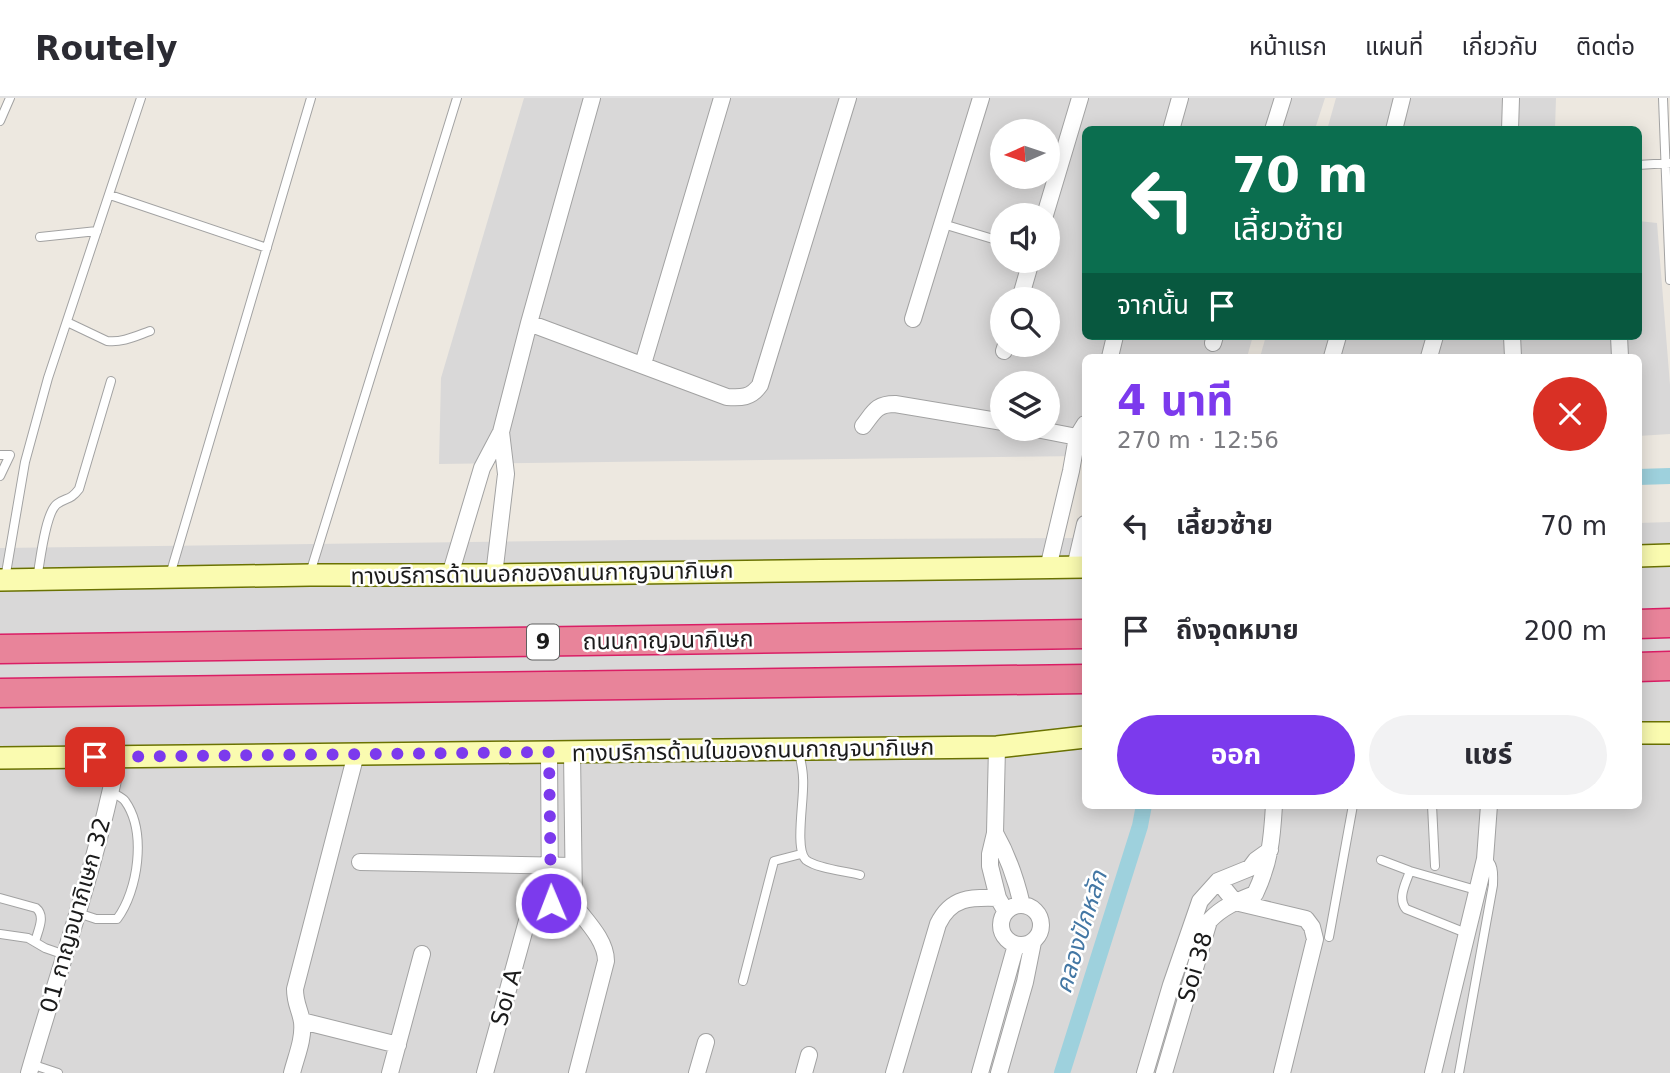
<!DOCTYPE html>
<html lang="th">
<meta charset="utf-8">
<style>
body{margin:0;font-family:"DejaVu Sans","Noto Sans Thai",sans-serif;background:#f2f2f3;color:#2b2b33;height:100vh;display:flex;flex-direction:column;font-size:26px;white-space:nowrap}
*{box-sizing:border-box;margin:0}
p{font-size:23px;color:#7c7c81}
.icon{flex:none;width:38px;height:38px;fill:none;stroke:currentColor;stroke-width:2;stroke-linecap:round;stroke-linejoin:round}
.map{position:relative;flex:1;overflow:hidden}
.details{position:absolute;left:1082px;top:256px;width:560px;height:455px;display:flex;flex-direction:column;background:#fff;border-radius:10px;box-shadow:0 4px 18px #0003}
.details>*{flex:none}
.guide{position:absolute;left:1082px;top:28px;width:560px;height:214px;border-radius:10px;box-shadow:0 4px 18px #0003;background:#0b6e4f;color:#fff;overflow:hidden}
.needle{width:46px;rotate:267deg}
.tools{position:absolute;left:990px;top:21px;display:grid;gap:14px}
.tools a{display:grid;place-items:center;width:70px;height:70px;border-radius:50%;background:#fff;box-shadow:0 4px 18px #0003;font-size:35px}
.pin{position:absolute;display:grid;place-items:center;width:60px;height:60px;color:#fff;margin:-30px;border-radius:14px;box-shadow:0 4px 10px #0006}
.me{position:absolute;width:77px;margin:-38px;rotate:359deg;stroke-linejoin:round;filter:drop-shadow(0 0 5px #0008)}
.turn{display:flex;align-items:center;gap:24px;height:147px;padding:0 35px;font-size:32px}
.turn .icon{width:91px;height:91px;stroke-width:2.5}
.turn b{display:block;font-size:49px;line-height:60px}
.then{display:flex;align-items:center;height:66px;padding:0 35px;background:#0003;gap:14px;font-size:26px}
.round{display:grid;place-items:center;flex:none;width:74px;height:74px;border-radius:37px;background:#f2f2f3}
.headline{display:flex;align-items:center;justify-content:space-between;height:119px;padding:0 35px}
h1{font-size:42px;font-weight:700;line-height:52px;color:#7c3aed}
.button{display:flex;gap:14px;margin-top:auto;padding:14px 35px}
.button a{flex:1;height:80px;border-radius:42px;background:#7c3aed;color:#fff;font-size:28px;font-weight:700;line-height:80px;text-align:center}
.button a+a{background:#f2f2f3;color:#2b2b33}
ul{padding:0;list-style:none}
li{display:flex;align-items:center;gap:21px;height:105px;padding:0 35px}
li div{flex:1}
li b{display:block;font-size:26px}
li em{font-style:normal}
header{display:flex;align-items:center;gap:42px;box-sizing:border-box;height:98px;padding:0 35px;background:#fff;border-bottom:2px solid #e1e1e2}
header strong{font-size:33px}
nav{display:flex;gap:38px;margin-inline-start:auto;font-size:24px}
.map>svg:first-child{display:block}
.residential{fill:#d9d8d8;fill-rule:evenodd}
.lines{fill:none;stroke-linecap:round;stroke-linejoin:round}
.canal{stroke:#9ed1dd;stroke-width:16}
.service-casing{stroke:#a2a2a2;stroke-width:10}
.minor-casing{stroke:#a2a2a2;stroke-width:18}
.secondary-casing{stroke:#6a7202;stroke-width:24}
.motorway-casing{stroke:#da1e65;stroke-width:31}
.service{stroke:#fff;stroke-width:8}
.minor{stroke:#fff;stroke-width:16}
.secondary{stroke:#fafbb0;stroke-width:21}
.motorway{stroke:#e8849a;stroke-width:28}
.route{stroke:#7c3aed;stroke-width:12;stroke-dasharray:0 21.6}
.labels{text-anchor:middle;stroke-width:5;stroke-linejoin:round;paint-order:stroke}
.shield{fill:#fff;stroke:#5f5f5f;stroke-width:2}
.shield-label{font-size:21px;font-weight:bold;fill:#1b1b1b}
.street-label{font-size:23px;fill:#1b1b1b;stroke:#fff}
.water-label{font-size:24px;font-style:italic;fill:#4377a4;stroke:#fff}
</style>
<header>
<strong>Routely</strong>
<nav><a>หน้าแรก</a><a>แผนที่</a><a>เกี่ยวกับ</a><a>ติดต่อ</a></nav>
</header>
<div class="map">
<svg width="1670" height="975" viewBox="0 0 1670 975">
<rect width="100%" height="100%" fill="#ede8e0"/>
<path class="residential" d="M524,0H1325L1315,31L1085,32V238H1253L1247,259H1085V358L439,366L441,280ZM1003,33H1048V79H1003ZM1003,117H1048V163H1003ZM1003,201H1048V247H1003ZM1003,285H1048V331H1003Z
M1336,0H1556L1555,31L1327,32Z
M1638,123L1657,125L1670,287V336L1638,338V259H1260L1266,238H1638Z
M1670,424V975H0V450L631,442L1085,440V707H1638V425Z"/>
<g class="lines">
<path class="canal" d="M1638,379L1670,378
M1062,975L1140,728L1144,707"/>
<g class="service-casing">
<path id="service" d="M1663,0L1670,182
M0,23L10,0
M1638,67L1670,65
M110,97L267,150
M943,126L1003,144
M40,139L97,133
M67,224L107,243C122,245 136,238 150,233
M0,357H10L0,378
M310,475L457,0
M170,477L311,0
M5,481L25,364L48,280L141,0
M37,481C40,465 45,415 57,406C66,399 70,403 79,391L111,283
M799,652C800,661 803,671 803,680C805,698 794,751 806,762C818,771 845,773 860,777
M1432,707L1435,768
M1381,762L1410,773L1476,792
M1410,773C1406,785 1397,800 1406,811L1466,835
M0,800L36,810C46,818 38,832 35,844
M78,815L96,821H117C138,793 147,734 125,703C122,699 116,697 111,694
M0,836L28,840L45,850L65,857
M1329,839L1353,707
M743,883L774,763L801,756
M31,966L58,975
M1459,975L1493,787C1493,778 1495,765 1485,761"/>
</g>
<g class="minor-casing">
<path id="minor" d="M1171,32L1180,0
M1273,32L1283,0
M1394,32L1402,0
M1510,32L1511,0
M1045,117L1080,0
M1020,201L1031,163
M913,221L981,0
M529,225L727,299C741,300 751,300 760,287L848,0
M1512,238L1513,259
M1619,238L1620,259
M1213,245L1215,238
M1004,253L1006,247
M1110,259L1115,238
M1332,259L1338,238
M1429,259L1435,238
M643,266L722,0
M863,328C874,314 876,306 895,306L1003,324
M1036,331L1077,339
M1075,469L1085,426
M1048,470L1071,373L1077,339L1085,326
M450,477L482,370L501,334L529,225L592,0
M494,477L506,376L501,334
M997,649L995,735L990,756V768L998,800L1006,814
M549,654L550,805
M572,654L574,807
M995,735C1008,758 1016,781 1022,807
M360,764L573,768
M1218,783L1235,804L1306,821L1312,829L1315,841L1282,975
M1001 827a20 20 0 1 1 40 0a20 20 0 1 1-40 0Z
M302,923L398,947
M29,975C59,870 97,766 118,658
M292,975C296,959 304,941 302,924C300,911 295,906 295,891L356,656
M390,975L422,856
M485,975L527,823C539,804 554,806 574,807C586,823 606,842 606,863L577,975
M697,975L706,944
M804,975L809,957
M894,975L938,826C951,799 971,799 998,800
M980,975L1016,847
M999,975L1025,884L1033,844
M1145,975L1171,887L1200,803L1218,783L1250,770L1256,762L1270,752
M1164,975L1209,823C1222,809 1237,803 1255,796C1270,764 1272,742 1274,707
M1433,975L1485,761L1489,707"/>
</g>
<g class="secondary-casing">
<path id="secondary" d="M1638,458L1670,457
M0,482L310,477H494L1085,469
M1638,635H1670
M0,660L997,649L1085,639"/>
</g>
<g class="motorway-casing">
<path id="motorway" d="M1638,526L1670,525
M0,551L1085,536
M1638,569L1670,568
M0,595L1085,581"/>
</g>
<use href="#service" class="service"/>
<use href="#minor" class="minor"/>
<use href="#secondary" class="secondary"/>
<use href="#motorway" class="motorway"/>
</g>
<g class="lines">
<path class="route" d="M95,659L549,654L551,805"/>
</g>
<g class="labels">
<rect class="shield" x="527" y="526.5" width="32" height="35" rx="5"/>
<g class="shield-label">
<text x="543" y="551">9</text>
</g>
<g class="street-label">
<text transform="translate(542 475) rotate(-1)" y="8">ทางบริการด้านนอกของถนนกาญจนาภิเษก</text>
<text transform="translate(668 542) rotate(-1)" y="8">ถนนกาญจนาภิเษก</text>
<text transform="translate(753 652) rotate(-1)" y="8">ทางบริการด้านในของถนนกาญจนาภิเษก</text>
<text transform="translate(75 817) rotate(-74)" y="8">01 กาญจนาภิเษก 32</text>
<text transform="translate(1195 869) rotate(-74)" y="8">Soi 38</text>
<text transform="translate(506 899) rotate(-74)" y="8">Soi A</text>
</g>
<g class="water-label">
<text transform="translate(1081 834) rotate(-73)" y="8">คลองปักหลัก</text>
</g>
</g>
</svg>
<div class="tools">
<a><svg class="needle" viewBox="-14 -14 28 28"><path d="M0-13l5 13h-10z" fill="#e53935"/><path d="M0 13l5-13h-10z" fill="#7c7c81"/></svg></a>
<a><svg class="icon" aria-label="sound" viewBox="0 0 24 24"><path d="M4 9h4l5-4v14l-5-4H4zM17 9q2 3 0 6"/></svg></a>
<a><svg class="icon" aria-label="search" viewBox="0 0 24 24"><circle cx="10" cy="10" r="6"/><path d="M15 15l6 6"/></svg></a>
<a><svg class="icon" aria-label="layers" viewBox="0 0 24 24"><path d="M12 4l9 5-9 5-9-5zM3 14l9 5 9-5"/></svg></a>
</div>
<div class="pin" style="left:95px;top:659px;background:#d93025"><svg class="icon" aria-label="arrive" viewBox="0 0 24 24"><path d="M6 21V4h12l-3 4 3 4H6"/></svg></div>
<svg class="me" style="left:551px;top:805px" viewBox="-20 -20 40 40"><circle r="17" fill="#7c3aed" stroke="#fff" stroke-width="3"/><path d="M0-11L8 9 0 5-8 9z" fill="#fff"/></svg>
<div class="guide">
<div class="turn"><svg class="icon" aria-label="left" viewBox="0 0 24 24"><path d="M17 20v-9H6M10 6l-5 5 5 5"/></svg><div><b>70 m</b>เลี้ยวซ้าย</div></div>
<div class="then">จากนั้น<svg class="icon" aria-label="arrive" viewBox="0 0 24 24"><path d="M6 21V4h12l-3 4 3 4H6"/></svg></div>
</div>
<section class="details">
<div class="headline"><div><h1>4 นาที</h1><p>270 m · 12:56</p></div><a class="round" style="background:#d93025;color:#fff"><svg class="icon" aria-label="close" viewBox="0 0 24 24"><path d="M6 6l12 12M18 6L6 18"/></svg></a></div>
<ul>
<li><svg class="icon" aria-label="left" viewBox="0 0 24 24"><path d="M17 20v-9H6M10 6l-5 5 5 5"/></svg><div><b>เลี้ยวซ้าย</b></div><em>70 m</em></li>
<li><svg class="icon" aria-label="arrive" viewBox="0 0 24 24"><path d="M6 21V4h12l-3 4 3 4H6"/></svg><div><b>ถึงจุดหมาย</b></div><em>200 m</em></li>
</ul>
<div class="button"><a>ออก</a><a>แชร์</a></div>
</section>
</div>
